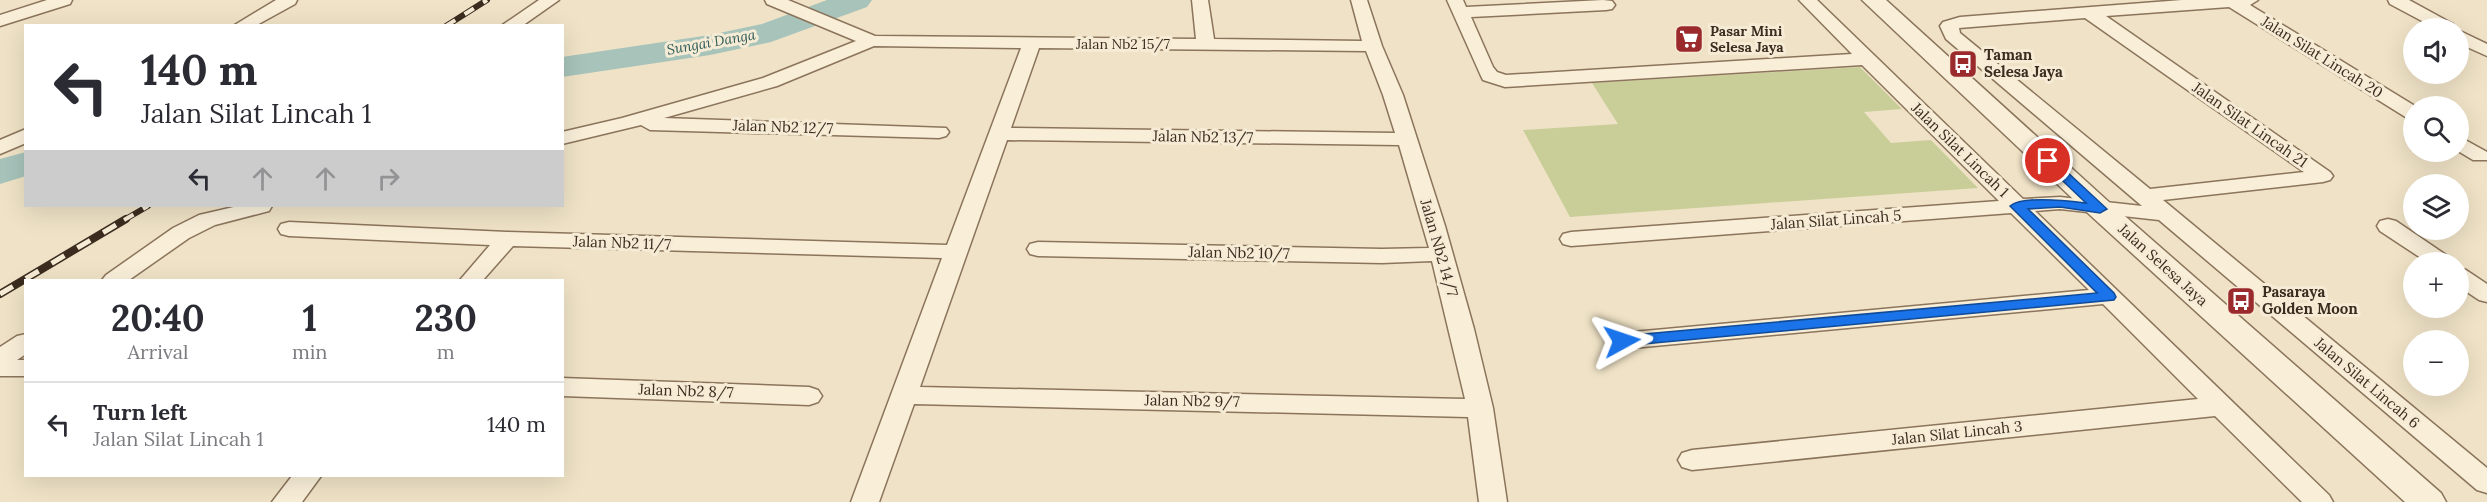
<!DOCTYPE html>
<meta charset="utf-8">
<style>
body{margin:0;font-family:Lora,serif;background:#f2f2f3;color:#2b2b33;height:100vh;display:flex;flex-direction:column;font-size:22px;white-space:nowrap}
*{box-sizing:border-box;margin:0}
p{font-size:20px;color:#7c7c81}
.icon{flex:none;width:33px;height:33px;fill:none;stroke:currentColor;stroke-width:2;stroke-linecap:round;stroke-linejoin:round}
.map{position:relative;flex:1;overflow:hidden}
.details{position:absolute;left:24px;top:279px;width:540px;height:198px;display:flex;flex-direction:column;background:#fff;border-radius:0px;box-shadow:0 6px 24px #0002}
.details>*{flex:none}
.top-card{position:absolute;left:24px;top:24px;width:540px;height:183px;border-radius:0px;box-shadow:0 6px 24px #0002;background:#fff;color:#2b2b33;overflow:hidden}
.tools{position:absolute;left:2403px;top:18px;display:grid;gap:12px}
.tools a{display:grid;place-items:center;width:66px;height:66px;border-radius:50%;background:#fff;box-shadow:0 6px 24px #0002;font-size:30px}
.pin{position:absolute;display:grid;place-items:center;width:51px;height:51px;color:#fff;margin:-26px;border:3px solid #fff;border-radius:50%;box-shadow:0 2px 6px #0007}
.me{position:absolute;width:66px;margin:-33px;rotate:85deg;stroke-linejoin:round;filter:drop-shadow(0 0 4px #0008)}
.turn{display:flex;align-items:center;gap:21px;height:126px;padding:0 18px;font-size:27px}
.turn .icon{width:78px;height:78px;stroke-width:2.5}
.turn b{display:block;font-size:42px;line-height:51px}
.lanes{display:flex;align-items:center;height:57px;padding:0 18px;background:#0003;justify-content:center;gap:30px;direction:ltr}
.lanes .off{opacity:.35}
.eta{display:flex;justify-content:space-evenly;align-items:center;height:102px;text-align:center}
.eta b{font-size:36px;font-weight:800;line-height:42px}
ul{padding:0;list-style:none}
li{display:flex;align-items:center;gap:18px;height:84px;padding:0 18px;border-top:2px solid #e1e1e2}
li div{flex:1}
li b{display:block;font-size:22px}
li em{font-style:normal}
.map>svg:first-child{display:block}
.green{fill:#c9ce99}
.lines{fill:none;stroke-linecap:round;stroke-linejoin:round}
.river{fill:#a7c3ba;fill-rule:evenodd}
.minor-casing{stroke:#8b745b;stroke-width:3}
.tertiary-casing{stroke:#8b745b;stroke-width:3}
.minor{fill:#f9efd9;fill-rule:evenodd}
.tertiary{fill:#f9efd9;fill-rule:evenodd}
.rail-far1-casing{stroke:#3b2c1f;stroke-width:6}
.rail-casing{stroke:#3b2c1f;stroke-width:8}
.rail-far1{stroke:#f6ecd6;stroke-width:4;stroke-dasharray:11;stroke-linecap:butt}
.rail{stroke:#f6ecd6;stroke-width:5;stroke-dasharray:15;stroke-linecap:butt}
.route{fill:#1a73e8;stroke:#114b97;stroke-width:1.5}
.labels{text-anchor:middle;stroke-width:6;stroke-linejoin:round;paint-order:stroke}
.far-poi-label{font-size:14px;font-weight:bold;fill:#3b2c1f;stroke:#f6ecd6;text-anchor:start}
.far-water-label{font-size:14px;font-style:italic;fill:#2e5b57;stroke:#f6ecd6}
.far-street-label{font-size:14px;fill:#3b2c1f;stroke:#f6ecd6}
.poi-label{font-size:15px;font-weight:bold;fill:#3b2c1f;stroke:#f6ecd6;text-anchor:start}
.street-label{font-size:15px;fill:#3b2c1f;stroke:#f6ecd6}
</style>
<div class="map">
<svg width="2487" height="502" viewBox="0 0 2487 502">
<rect width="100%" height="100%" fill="#efe2c6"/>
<path class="green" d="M1860,67L1902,109L1864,112L1891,143L1931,140L1978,188L1570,217L1523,130L1618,124L1592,83Z"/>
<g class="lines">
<path class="river" d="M827,0H872L867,7L771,42L710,55L562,77V57L710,35L762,24Z
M26,152V176L0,184V159Z"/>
<g class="minor-casing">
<path id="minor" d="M47,0H72L70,4L0,26V15Z
M276,0H297L295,4L255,26H233Z
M539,0H559L522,26H501Z
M765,0H788L875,36L1196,39L1192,0H1208L1214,39L1362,41L1351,0H1367L1382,46L1403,95L1445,226L1474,329L1493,408L1507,502H1479L1468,417L914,404L879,502H851L942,258L513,246L483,280H460L490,245L289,236L281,234L278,229L281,224L289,222L507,232L947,245L1021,48L874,46L777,86L664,118L946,128L949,132L946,136L939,138L650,130L641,125L562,144V132L622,118L763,78L856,41L767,4ZM1039,48L1366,51L1383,95L1395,133L1011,128ZM1007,140L1399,145L1429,248L1382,249L1038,242L1030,244L1027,249L1030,254L1038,256L1382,263L1432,261L1465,399L920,387Z
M1447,0H1463L1466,7L1603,0L1612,1L1615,5L1612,9L1606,10L1471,17L1493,67L1497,72L1506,75L1852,54L1799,0H1817L2023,199L2060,197L2142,206L1946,39L1940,26L1943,22L1960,17L2182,0H2258L2250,5L2415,106H2414V120L2407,118L2229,7L2106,16L2330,172L2333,176L2330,180L2323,182L2163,200L2487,468V493L2477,490L2159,220L2060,209L2035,211L2329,495L2333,502H2302L2215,416L1692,470L1682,467L1678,460L1682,453L1692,450L2198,399L2103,304L1622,349L1613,347L1610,341L1613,335L1622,333L2089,290L2011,213L1571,246L1563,244L1560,239L1563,234L1571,232L1999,201L1862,65L1505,87L1483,80L1481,76ZM2085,18L2304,172L2150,189L1960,33L1959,28Z
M2388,0H2409L2453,24L2456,28H2435L2390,4Z
M2458,30L2487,44V56L2458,43Z
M26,129V143L0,154V140Z
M2458,136L2487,152V160H2473L2458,151Z
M238,206H272L269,211L215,225L189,238L129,280H102L106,275L173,228L199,215Z
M2388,219L2396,221L2449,257L2452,262H2427L2380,231L2377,226L2380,221Z
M2458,268L2466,270L2487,284V302L2479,300L2458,286Z
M26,334V354L17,360H26V376H0V347L17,336Z
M562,378L809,387L818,390L822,396L818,402L809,405L562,396Z
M292,476H321L302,502H272Z"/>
</g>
<g class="tertiary-casing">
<path id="tertiary" d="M1862,0H1886L2110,203L2441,493L2446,502H2405L2090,215Z"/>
</g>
<use href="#minor" class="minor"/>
<use href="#tertiary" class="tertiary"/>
<g class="rail-far1-casing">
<path id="rail-far1" d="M446,26L487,0
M124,220L148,206"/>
</g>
<g class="rail-casing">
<path id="rail" d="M0,294L126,219"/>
</g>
<use href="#rail-far1" class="rail-far1"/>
<use href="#rail" class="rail"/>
</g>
<path class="route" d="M2048,157L2052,158L2107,209L2100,213L2060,207L2028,209L2114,293L2116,297L2114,300L1622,346L1615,341L1622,336L2097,293L2010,206C2023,195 2070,201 2086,203L2044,163L2042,161L2044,158Z"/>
<defs>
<g id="supermarket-square" transform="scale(1.5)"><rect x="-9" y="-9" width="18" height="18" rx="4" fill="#9b2a2d" stroke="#f6ecd6"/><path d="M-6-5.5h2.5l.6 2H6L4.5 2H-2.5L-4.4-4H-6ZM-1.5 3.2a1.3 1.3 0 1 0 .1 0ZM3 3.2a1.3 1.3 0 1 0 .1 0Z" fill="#fff"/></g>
<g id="bus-square" transform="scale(1.5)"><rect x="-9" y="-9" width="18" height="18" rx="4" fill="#9b2a2d" stroke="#f6ecd6"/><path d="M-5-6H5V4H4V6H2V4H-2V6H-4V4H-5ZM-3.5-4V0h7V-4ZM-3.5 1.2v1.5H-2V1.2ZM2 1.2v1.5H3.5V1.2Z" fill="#fff"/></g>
</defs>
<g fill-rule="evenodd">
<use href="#supermarket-square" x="1689" y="39"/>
<use href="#bus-square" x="1963" y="64"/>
<use href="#bus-square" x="2241" y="301"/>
</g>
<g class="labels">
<g class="far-poi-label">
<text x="1710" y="36">Pasar Mini<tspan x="1710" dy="16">Selesa Jaya</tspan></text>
</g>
<g class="far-water-label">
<text transform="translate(711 42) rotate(-10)" y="5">Sungai Danga</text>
</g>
<g class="far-street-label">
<text x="1123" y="49">Jalan Nb2 15/7</text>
</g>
<g class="poi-label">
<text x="1984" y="60">Taman<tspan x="1984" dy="17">Selesa Jaya</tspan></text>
<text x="2262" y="297">Pasaraya<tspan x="2262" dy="17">Golden Moon</tspan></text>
</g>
<g class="street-label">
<text transform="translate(2322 57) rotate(32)" y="5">Jalan Silat Lincah 20</text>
<text transform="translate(2250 125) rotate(35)" y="5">Jalan Silat Lincah 21</text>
<text transform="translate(783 127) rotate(2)" y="5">Jalan Nb2 12/7</text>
<text transform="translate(1203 137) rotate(1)" y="5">Jalan Nb2 13/7</text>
<text transform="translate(1960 150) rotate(44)" y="5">Jalan Silat Lincah 1</text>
<text transform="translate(1836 220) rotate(-4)" y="5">Jalan Silat Lincah 5</text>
<text transform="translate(622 243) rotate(2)" y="5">Jalan Nb2 11/7</text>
<text transform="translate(1439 248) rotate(74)" y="5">Jalan Nb2 14/7</text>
<text transform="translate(1239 253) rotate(1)" y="5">Jalan Nb2 10/7</text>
<text transform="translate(2163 265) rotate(42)" y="5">Jalan Selesa Jaya</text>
<text transform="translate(2367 383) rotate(40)" y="5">Jalan Silat Lincah 6</text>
<text transform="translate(686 391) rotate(2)" y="5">Jalan Nb2 8/7</text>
<text transform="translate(1192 401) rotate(1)" y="5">Jalan Nb2 9/7</text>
<text transform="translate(1957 433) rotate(-6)" y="5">Jalan Silat Lincah 3</text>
</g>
</g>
</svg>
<div class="tools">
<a><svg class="icon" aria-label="sound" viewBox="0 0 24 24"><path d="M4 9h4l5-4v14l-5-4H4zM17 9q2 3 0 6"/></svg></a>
<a><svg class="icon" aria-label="search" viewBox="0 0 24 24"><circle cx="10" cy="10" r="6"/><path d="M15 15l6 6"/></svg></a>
<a><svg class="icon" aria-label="layers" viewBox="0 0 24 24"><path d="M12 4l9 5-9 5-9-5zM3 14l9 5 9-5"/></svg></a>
<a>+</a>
<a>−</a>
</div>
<div class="pin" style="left:2048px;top:161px;background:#d93025"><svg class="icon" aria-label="arrive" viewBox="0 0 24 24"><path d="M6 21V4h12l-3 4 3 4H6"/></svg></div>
<svg class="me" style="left:1622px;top:341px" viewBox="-20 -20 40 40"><path d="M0-17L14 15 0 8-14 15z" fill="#1a73e8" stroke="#fff" stroke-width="4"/></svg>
<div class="top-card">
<div class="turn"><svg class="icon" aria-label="left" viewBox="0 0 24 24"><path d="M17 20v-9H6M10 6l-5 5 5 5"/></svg><div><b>140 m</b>Jalan Silat Lincah 1</div></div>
<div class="lanes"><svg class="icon" aria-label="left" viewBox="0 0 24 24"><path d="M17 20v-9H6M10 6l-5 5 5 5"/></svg><svg class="icon off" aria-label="ahead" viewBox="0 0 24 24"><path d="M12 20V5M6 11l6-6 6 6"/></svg><svg class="icon off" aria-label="ahead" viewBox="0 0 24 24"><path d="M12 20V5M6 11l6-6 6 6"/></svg><svg class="icon off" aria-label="right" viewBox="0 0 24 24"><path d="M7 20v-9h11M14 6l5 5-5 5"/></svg></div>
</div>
<section class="details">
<div class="eta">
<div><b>20:40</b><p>Arrival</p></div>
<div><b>1</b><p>min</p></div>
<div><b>230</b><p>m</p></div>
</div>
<ul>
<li><svg class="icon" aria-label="left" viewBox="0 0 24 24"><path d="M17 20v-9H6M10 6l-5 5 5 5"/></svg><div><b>Turn left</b><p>Jalan Silat Lincah 1</p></div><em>140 m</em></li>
</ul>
</section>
</div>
